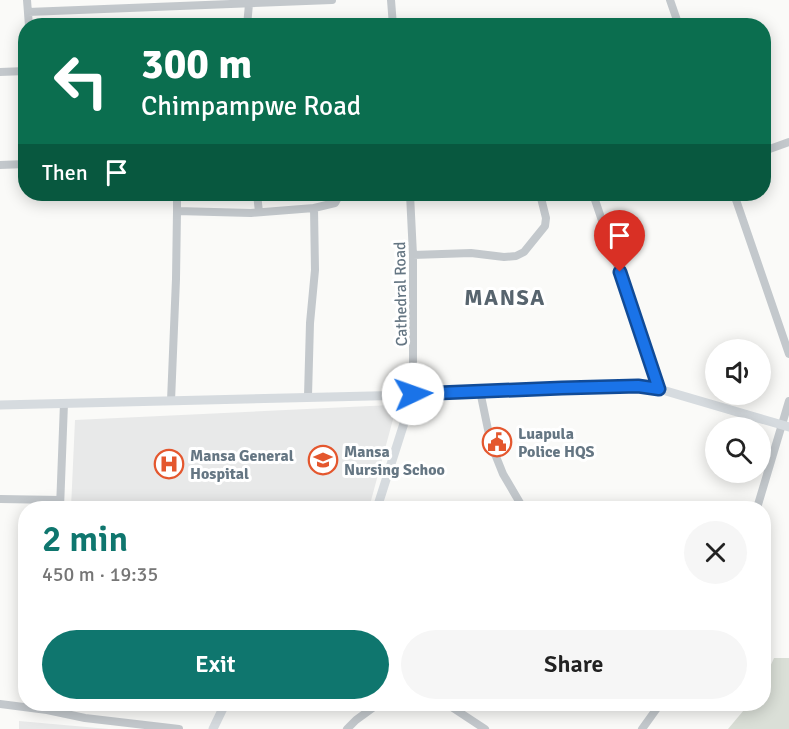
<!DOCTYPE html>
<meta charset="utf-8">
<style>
body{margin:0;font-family:Signika,sans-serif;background:#f6f6f6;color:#222;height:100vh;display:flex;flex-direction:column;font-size:22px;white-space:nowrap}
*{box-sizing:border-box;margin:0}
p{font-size:20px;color:#767676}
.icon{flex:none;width:33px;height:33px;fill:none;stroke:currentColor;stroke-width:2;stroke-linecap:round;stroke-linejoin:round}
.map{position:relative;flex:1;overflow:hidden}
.sheet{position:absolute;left:18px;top:501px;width:753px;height:210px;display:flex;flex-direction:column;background:#fff;border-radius:24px;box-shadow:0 3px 15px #0003}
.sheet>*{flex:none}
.guide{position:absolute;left:18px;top:18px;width:753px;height:183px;border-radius:24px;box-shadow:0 3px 15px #0003;background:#0b6e4f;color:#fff;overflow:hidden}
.controls{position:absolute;left:705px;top:339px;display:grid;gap:12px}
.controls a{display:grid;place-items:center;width:66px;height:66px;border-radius:50%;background:#fff;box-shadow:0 3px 15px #0003;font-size:30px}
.pin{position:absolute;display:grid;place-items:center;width:51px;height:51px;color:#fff;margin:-62px -26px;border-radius:50% 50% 50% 0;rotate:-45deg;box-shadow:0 0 6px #0007}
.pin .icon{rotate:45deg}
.me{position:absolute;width:66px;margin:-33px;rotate:87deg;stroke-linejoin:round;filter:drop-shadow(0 0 4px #0008)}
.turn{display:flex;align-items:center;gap:21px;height:126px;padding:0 24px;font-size:27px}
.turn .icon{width:78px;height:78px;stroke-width:2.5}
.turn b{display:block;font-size:42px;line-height:51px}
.then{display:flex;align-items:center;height:57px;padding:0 24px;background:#0003;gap:12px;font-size:22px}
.round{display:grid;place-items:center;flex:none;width:63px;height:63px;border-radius:32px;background:#f6f6f6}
.headline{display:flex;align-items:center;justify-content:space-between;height:102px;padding:0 24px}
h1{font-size:36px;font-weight:600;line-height:45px;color:#0f766e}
.primary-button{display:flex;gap:12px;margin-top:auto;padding:12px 24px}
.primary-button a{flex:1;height:69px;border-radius:36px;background:#0f766e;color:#fff;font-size:24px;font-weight:600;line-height:69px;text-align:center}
.primary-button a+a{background:#f6f6f6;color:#222}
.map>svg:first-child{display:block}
.built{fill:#e8e9e9}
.green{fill:#dadfd7}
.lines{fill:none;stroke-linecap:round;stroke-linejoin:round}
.minor{stroke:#c3c8cc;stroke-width:8}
.major{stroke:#d6dbdf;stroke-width:9}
.route-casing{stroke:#114b97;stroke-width:15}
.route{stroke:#1a73e8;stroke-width:10}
.labels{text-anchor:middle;stroke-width:6;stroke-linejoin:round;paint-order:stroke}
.street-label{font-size:16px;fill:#657683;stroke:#fff}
.poi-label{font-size:16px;font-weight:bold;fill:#657683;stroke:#fff;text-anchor:start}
.district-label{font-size:22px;font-weight:bold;letter-spacing:1.5px;fill:#57646e;stroke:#fff}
</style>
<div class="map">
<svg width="789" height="729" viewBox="0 0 789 729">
<rect width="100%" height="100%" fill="#fafaf8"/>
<path class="built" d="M391,405L395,412L369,508H71L75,420Z
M19,721L109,729H19Z"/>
<path class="green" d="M774,658H789V729H728L749,704H764V680Z"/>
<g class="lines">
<path class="minor" d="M27,0L29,26
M391,0L393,26
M670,0L679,26
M28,12L332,0
M247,26L249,4
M0,72L26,71
M764,151L789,142
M0,165L26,164
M177,194V211
M257,194L259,212
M410,194L413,255V395
M593,194L659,389
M734,194L789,354
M413,255L471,253L504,257L516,256L524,252L545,226L546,218L540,194
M480,391L491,444L503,474L523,508
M308,396L310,323L315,270L314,208L335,203L340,194
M171,401L176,279L177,211L251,213L314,208
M0,499L60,500
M60,508L64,403
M757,508L789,401
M0,704L47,710
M48,704L47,710L85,718L179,729
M447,704L485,729
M347,729L356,720L378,704
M642,729L660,704"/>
<path class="major" d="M0,405L413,395L638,386L659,389L789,427
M377,508L413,395
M213,729L225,704"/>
</g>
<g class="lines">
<g class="route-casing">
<path id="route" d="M413,394L562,388L638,386L659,389L620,272"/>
</g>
<use href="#route" class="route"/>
</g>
<defs>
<g id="civic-ring" transform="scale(1.5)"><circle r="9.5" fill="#fff" stroke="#e4572e" stroke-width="1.5"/><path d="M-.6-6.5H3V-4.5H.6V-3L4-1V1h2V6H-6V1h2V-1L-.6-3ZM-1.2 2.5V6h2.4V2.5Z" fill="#e4572e"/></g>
<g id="university-ring" transform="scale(1.5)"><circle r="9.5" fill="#fff" stroke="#e4572e" stroke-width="1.5"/><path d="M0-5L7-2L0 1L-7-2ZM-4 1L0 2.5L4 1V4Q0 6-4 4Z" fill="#e4572e"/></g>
<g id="hospital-ring" transform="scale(1.5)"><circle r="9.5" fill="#fff" stroke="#e4572e" stroke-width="1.5"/><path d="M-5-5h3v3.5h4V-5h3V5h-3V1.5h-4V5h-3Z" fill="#e4572e"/></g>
</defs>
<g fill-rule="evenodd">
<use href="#civic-ring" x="497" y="442"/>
<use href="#university-ring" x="323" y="460"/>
<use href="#hospital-ring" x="169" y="464"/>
</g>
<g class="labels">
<g class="street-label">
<text transform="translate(400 294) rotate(-91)" y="6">Cathedral Road</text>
</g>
<g class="poi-label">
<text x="518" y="439">Luapula<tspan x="518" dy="18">Police HQS</tspan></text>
<text x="344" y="457">Mansa<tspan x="344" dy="18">Nursing Schoo</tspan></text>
<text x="190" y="461">Mansa General<tspan x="190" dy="18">Hospital</tspan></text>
</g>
<g class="district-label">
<text x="505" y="305">MANSA</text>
</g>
</g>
</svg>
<div class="controls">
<a><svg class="icon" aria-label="sound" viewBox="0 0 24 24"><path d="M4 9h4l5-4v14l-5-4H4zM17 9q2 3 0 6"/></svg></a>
<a><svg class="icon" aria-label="search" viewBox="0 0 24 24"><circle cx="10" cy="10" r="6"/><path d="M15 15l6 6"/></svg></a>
</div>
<div class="pin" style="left:620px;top:272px;background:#d93025"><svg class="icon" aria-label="arrive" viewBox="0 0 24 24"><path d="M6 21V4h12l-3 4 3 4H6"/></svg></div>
<svg class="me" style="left:413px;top:394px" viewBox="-20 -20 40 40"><circle r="19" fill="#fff"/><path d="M0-13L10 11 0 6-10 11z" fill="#1a73e8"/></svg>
<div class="guide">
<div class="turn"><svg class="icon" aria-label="left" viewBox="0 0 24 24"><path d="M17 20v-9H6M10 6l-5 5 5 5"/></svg><div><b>300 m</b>Chimpampwe Road</div></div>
<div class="then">Then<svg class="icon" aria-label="arrive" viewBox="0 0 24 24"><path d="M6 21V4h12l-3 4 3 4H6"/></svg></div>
</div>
<section class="sheet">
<div class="headline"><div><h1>2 min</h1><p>450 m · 19:35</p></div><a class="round"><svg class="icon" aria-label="close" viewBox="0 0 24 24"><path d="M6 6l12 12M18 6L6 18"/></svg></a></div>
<div class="primary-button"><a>Exit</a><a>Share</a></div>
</section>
</div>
